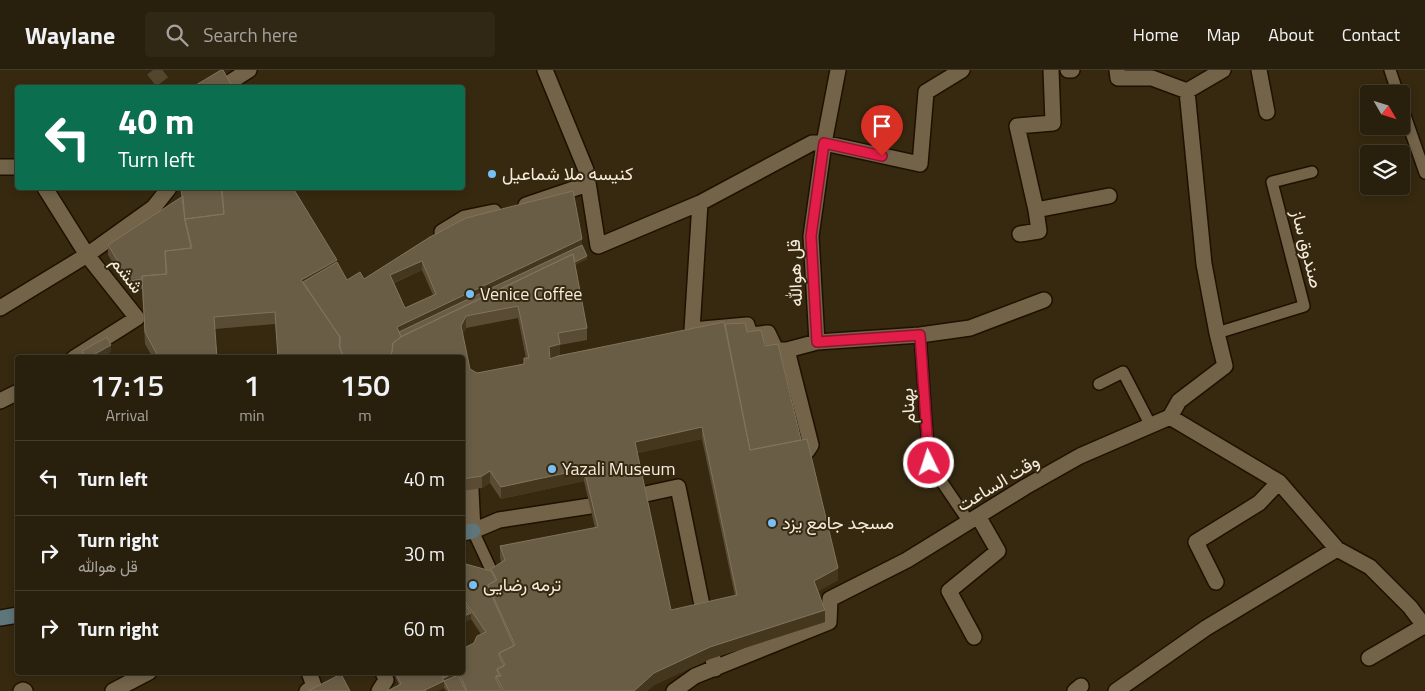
<!DOCTYPE html>
<meta charset="utf-8">
<style>
body{margin:0;font-family:"Titillium Web",Vazirmatn,sans-serif;background:#302715;color:#f1f3f6;height:100vh;display:flex;flex-direction:column;font-size:19px;white-space:nowrap}
*{box-sizing:border-box;margin:0}
p{font-size:16px;color:#a5a29d}
.icon{flex:none;width:28px;height:28px;fill:none;stroke:currentColor;stroke-width:2;stroke-linecap:round;stroke-linejoin:round}
.map{position:relative;flex:1;overflow:hidden}
.drawer{position:absolute;left:15px;top:285px;width:450px;height:320px;display:flex;flex-direction:column;background:#281f0c;border-radius:5px;box-shadow:0 2px 8px #0003,0 0 0 1px #443d2d}
.drawer>*{flex:none}
.banner{position:absolute;left:15px;top:15px;width:450px;height:105px;border-radius:5px;box-shadow:0 2px 8px #0003,0 0 0 1px #443d2d;background:#0b6e4f;color:#fff;overflow:hidden}
.needle{width:32px;rotate:129deg}
.fabs{position:absolute;left:1360px;top:15px;display:grid;gap:10px}
.fabs a{display:grid;place-items:center;width:50px;height:50px;border-radius:5px;background:#281f0c;box-shadow:0 2px 8px #0003,0 0 0 1px #443d2d;font-size:25px}
.pin{position:absolute;display:grid;place-items:center;width:42px;height:42px;color:#fff;margin:-51px -21px;border-radius:50% 50% 50% 0;rotate:-45deg;box-shadow:0 0 5px #0007}
.pin .icon{rotate:45deg}
.me{position:absolute;width:55px;margin:-28px;rotate:356deg;stroke-linejoin:round;filter:drop-shadow(0 0 4px #0008)}
.turn{display:flex;align-items:center;gap:18px;height:105px;padding:0 20px;font-size:22px}
.turn .icon{width:65px;height:65px;stroke-width:2.5}
.turn b{display:block;font-size:35px;line-height:42px}
.eta{display:flex;justify-content:space-evenly;align-items:center;height:85px;text-align:center}
.eta b{font-size:30px;font-weight:600;line-height:35px}
ul{padding:0;list-style:none}
li{display:flex;align-items:center;gap:15px;height:75px;padding:0 20px;border-top:1px solid #443d2d}
li div{flex:1}
li b{display:block;font-size:19px}
li em{font-style:normal}
header{display:flex;align-items:center;gap:30px;box-sizing:border-box;height:70px;padding:0 25px;background:#281f0c;border-bottom:1px solid #443d2d}
header strong{font-size:24px}
nav{display:flex;gap:28px;margin-inline-start:auto;font-size:18px}
.search{width:350px;height:45px;background:#302715;display:flex;align-items:center;gap:12px;box-sizing:border-box;padding:0 18px;border-radius:5px;color:#a5a29d;font-size:19px}
.map>svg:first-child{display:block}
.lines{fill:none;stroke-linecap:round;stroke-linejoin:round}
.street-tunnel{stroke:#52462f;stroke-width:15;stroke-dasharray:15 8;stroke-linecap:butt}
.lane-casing{stroke:#1e1100;stroke-width:14}
.street-casing{stroke:#1e1100;stroke-width:18}
.secondary-casing{stroke:#1e1100;stroke-width:18}
.lane{stroke:#726349;stroke-width:11}
.street{stroke:#726349;stroke-width:15}
.secondary{stroke:#5e7579;stroke-width:15}
.wall{fill:#5a4c34;fill-rule:evenodd}
.shaded-wall{fill:#44371e}
.building{fill:#6a5d46;stroke:#80745e;fill-rule:evenodd}
.route-casing{stroke:#92132f;stroke-width:12}
.route{stroke:#e11d48;stroke-width:9}
.poi-dot{fill:#76c0f7;stroke:#362910;stroke-width:2}
.labels{text-anchor:middle;stroke-width:4;stroke-linejoin:round;paint-order:stroke}
.poi-label{font-size:18px;fill:#f4ecdd;stroke:#362910;text-anchor:start}
.street-label{font-size:18px;fill:#f4ecdd;stroke:#362910}
</style>
<header>
<strong>Waylane</strong>
<div class="search"><svg class="icon" aria-label="search" viewBox="0 0 24 24"><circle cx="10" cy="10" r="6"/><path d="M15 15l6 6"/></svg>Search here</div>
<nav><a>Home</a><a>Map</a><a>About</a><a>Contact</a></nav>
</header>
<div class="map">
<svg width="1425" height="621" viewBox="0 0 1425 621">
<rect width="100%" height="100%" fill="#362910"/>
<g class="lines">
<path class="street-tunnel" d="M153,0L167,18"/>
<g class="lane-casing">
<path id="lane" d="M1390,0L1398,24
M1401,34L1425,103
M1217,263L1304,236L1272,112L1312,102
M920,265L929,393L969,452
M1099,314L1123,302L1150,354
M473,461L493,504"/>
</g>
<g class="street-casing">
<path id="street" d="M545,0L586,100L598,176L700,133L812,73H824L920,94L926,22L962,0
M1051,0L1053,53L1017,56L1036,140L1109,126
M1068,0H1072
M1117,0L1118,8H1152L1187,21
M1259,0L1267,42
M221,18L249,0
M1187,21L1223,0
M0,97H18
M45,118L87,185L137,248L74,288
M700,133L692,260L747,255L750,265L768,263L776,280H787L811,375L807,381
M526,135L588,114
M442,162L465,148L494,142
M1020,164L1039,161L1036,140
M0,238L87,185L154,137L169,118
M817,272L811,166L824,73L838,0
M787,280L817,272L920,265L970,258L1044,230
M0,331L18,322
M1170,347L1179,331L1225,296L1217,263L1204,194L1187,21
M470,400L473,461L499,450L590,436L678,417L715,599
M1216,512L1196,472L1259,433L1279,412
M974,567L949,521L998,481L978,446
M1369,588L1424,556
M21,621L23,620L25,621
M113,621L149,602
M307,621L314,616L309,602
M379,621L386,610L383,602
M674,621L695,606L829,552L830,529L907,490L1025,417L1080,386L1170,347L1279,412L1337,479L1370,497L1410,537L1425,557
M1075,621L1081,616
M1116,621L1206,558L1337,479"/>
</g>
<g class="secondary-casing">
<path id="secondary" d="M462,463L473,461
M0,548L18,545"/>
</g>
<use href="#lane" class="lane"/>
<use href="#street" class="street"/>
<use href="#secondary" class="secondary"/>
</g>
<path class="wall" d="M181,118H293L347,210L364,209L430,167L582,175L587,189L575,195L587,258V270L560,275V285L725,254L747,262L765,276L801,370L838,510L818,521L825,552L710,589L654,615L647,621H446L444,618L399,615L393,602H462L474,573L481,564L471,549L462,553V493L491,501V499L501,492L500,488V476L595,458L584,411L501,429L490,413L482,418L462,421V288H278L275,254L215,259L217,288H153L145,274L142,219L130,220L108,185V175L182,127ZM422,200L433,225L405,238L394,213ZM518,248L526,288H524V294L477,303L470,299L463,264L466,258ZM702,369L735,526L671,540L637,383Z"/>
<path class="shaded-wall" d="M582,169V178L398,266L397,257Z
M587,186V189L470,245L466,246V258L461,268L393,276Z
M337,190V202L301,213V210Z
M422,191V200L390,214V205Z
M560,274V286L549,289V277Z
M111,275V282L100,288H88Z
M702,357V369L635,384V372Z
M584,399V411L501,429V417Z
M490,401V413L482,418V406Z
M838,498V510L814,523V511Z
M825,540V552L710,589L654,615L647,621H634L654,603L710,577Z
M471,543V549L462,553V547Z
M399,602H420L397,606V603Z
M456,602H458V611H444V608Z
M444,611V618L438,621H425V620Z"/>
<path class="building" d="M221,0H223L233,18H191Z
M181,118H221L224,144L185,149V151Z
M222,118H293L337,190L301,210L340,267L339,276L344,288H278L275,242L214,247L217,288H159L145,262L142,206L167,204L165,181L192,178L185,149L224,144Z
M573,121L582,169L397,257L401,267L393,273L392,282L389,288H344L340,277V267L303,212L337,192L347,210L360,202L364,209L430,167L466,148ZM422,191L436,224L405,238L390,205Z
M183,126L185,151L191,178L165,181L166,204L142,206V209L130,211L108,175Z
M582,175L587,186L575,192L573,184L401,267L399,262Z
M573,184L587,258L558,263L560,274L549,277L550,289L558,286L724,252L750,380L807,369L838,498L814,511L825,540L710,577L654,603L634,621H504L496,606H501L497,599L505,595L499,583L515,575L488,515L497,510L491,499L505,490L500,476L598,457L584,399L501,417L490,401L482,406L462,409V288H389L392,282L393,273L402,266ZM518,236L529,288H524V294L477,303L470,299L461,256L466,246ZM702,357L737,525L671,540L635,372Z
M745,253L747,262L761,260L765,276L778,274L801,370L750,380L725,254Z
M107,267L111,275L88,288H78L84,284L82,281Z
M462,493L491,501L496,510L488,515V517L514,576L499,583V586L504,596L497,599V601L500,606H496V609L502,621H467L459,602H462V579L474,573L477,566L486,562L462,527Z
M462,530L471,543L462,547Z
M405,602H440L444,611L425,620L426,621H387L401,614L397,606Z
M442,602H456L444,608Z
M341,604L350,621H308Z
M458,605L466,621H449L444,611Z"/>
<g class="lines">
<g class="route-casing">
<path id="route" d="M882,86L824,73L811,166L817,272L920,265L929,393"/>
</g>
<use href="#route" class="route"/>
</g>
<g class="poi-dot">
<circle cx="492" cy="104" r="5"/>
<circle cx="470" cy="224" r="5"/>
<circle cx="552" cy="399" r="5"/>
<circle cx="772" cy="453" r="5"/>
<circle cx="473" cy="515" r="5"/>
</g>
<g class="labels">
<g class="poi-label">
<text x="502" y="110">کنیسه ملا شماعیل</text>
<text x="480" y="230">Venice Coffee</text>
<text x="562" y="405">Yazali Museum</text>
<text x="782" y="459">مسجد جامع یزد</text>
<text x="483" y="521">ترمه رضایی</text>
</g>
<g class="street-label">
<text transform="translate(1307 179) rotate(76)" y="6">صندوق ساز</text>
<text transform="translate(795 203) rotate(-92)" y="6">قل هوالله</text>
<text transform="translate(127 205) rotate(52)" y="6">ششم</text>
<text transform="translate(908 336) rotate(-94)" y="6">بهنام</text>
<text transform="translate(998 413) rotate(-31)" y="6">وقت الساعت</text>
</g>
</g>
</svg>
<div class="fabs">
<a><svg class="needle" viewBox="-14 -14 28 28"><path d="M0-13l5 13h-10z" fill="#e53935"/><path d="M0 13l5-13h-10z" fill="#a5a29d"/></svg></a>
<a><svg class="icon" aria-label="layers" viewBox="0 0 24 24"><path d="M12 4l9 5-9 5-9-5zM3 14l9 5 9-5"/></svg></a>
</div>
<div class="pin" style="left:882px;top:86px;background:#d93025"><svg class="icon" aria-label="arrive" viewBox="0 0 24 24"><path d="M6 21V4h12l-3 4 3 4H6"/></svg></div>
<svg class="me" style="left:929px;top:393px" viewBox="-20 -20 40 40"><circle r="17" fill="#e11d48" stroke="#fff" stroke-width="3"/><path d="M0-11L8 9 0 5-8 9z" fill="#fff"/></svg>
<div class="banner">
<div class="turn"><svg class="icon" aria-label="left" viewBox="0 0 24 24"><path d="M17 20v-9H6M10 6l-5 5 5 5"/></svg><div><b>40 m</b>Turn left</div></div>
</div>
<section class="drawer">
<div class="eta">
<div><b>17:15</b><p>Arrival</p></div>
<div><b>1</b><p>min</p></div>
<div><b>150</b><p>m</p></div>
</div>
<ul>
<li><svg class="icon" aria-label="left" viewBox="0 0 24 24"><path d="M17 20v-9H6M10 6l-5 5 5 5"/></svg><div><b>Turn left</b></div><em>40 m</em></li>
<li><svg class="icon" aria-label="right" viewBox="0 0 24 24"><path d="M7 20v-9h11M14 6l5 5-5 5"/></svg><div><b>Turn right</b><p>قل هوالله</p></div><em>30 m</em></li>
<li><svg class="icon" aria-label="right" viewBox="0 0 24 24"><path d="M7 20v-9h11M14 6l5 5-5 5"/></svg><div><b>Turn right</b></div><em>60 m</em></li>
</ul>
</section>
</div>
